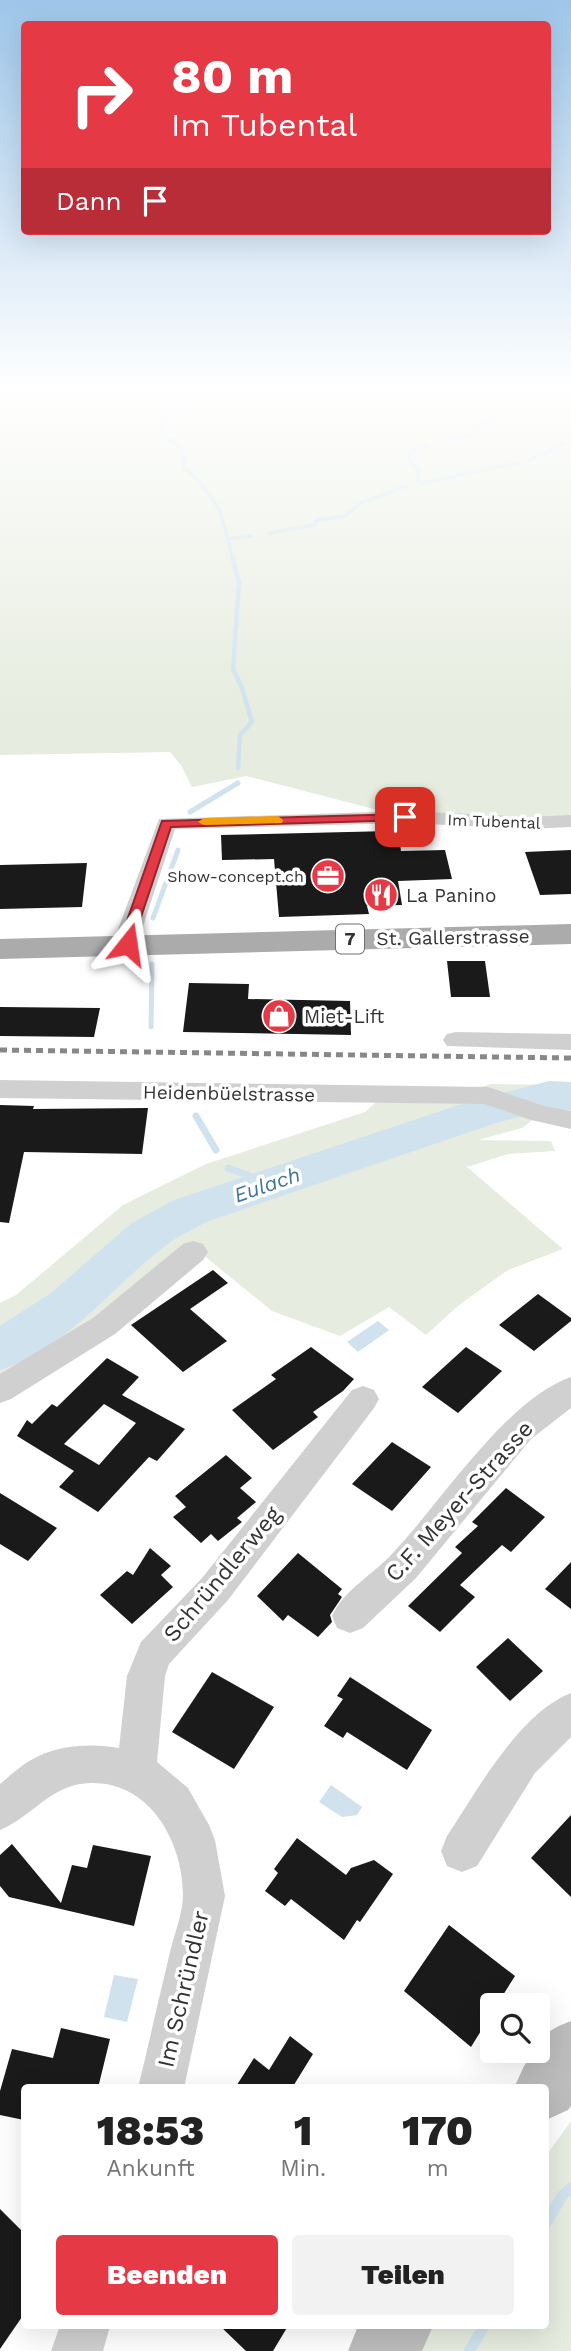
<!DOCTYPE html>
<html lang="de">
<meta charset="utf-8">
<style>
body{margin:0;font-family:"Work Sans",sans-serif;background:#f2f2f2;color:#222;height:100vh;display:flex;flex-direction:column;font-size:26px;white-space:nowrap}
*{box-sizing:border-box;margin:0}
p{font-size:23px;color:#767676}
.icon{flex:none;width:38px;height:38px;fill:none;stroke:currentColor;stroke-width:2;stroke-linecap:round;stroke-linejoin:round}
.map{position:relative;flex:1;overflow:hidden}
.side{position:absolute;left:21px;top:2084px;width:528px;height:245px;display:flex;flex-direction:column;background:#fff;border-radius:7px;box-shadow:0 7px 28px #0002}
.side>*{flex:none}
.top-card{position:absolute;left:21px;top:21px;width:530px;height:214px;border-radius:7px;box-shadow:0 7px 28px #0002;background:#e63946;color:#fff;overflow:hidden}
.controls{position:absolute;left:480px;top:1993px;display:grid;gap:14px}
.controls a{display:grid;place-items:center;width:70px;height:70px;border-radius:7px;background:#fff;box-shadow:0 7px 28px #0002;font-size:35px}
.pin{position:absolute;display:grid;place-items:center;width:60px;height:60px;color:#fff;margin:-30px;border-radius:14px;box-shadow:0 4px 10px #0006}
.me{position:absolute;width:77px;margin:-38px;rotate:15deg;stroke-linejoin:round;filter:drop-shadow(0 0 5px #0008)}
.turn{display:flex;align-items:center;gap:24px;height:147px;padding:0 35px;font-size:32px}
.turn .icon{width:91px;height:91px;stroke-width:2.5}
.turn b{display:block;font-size:49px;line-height:60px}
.then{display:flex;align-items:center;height:66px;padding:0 35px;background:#0003;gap:14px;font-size:26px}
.eta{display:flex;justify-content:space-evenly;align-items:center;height:119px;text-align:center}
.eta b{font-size:42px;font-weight:800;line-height:49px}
.action{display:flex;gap:14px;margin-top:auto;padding:14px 35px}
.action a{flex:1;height:80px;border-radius:7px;background:#e63946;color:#fff;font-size:28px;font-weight:800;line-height:80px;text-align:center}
.action a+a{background:#f2f2f2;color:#222}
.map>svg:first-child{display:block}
.green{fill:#e6ecdf}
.water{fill:#cfe2ee}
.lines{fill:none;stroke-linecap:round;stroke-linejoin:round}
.stream-far4{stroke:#cfe2ee;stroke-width:3.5}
.stream-far3{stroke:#cfe2ee;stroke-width:4.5}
.stream-far2{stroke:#cfe2ee;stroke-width:5}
.stream-far1{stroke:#cfe2ee;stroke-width:7}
.stream{stroke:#cfe2ee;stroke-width:11}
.river{fill:#cfe2ee;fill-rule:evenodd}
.building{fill:#1a1a1a;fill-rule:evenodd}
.street{fill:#d0d0d0;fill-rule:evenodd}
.secondary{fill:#bdbdbd;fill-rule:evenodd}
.primary{fill:#ababab;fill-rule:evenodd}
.rail{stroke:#888;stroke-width:5;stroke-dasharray:7 5;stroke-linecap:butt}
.route{fill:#e63946;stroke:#96252e;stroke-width:2}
.slow{fill:#f59e0b}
.labels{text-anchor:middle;stroke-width:7;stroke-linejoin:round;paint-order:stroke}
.far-street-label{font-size:16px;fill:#333;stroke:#fff}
.far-poi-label{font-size:16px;fill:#333;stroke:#fff;text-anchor:end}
.shield{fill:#fff;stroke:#707070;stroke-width:2}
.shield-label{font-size:18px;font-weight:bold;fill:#333}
.poi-label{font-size:19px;fill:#333;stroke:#fff;text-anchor:start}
.street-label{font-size:19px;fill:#333;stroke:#fff}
.water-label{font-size:21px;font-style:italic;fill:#3f7597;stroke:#fff}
.near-street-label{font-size:23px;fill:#333;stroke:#fff}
</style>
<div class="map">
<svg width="571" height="2351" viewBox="0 0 571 2351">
<rect width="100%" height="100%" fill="#fff"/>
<path class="green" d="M0,390H571V821L405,817L246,776L192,787L181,765L170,752L0,755Z
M491,1084L571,1085V1119L540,1114L522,1128L478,1140L551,1141L555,1151L508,1154L467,1167L563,1249L508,1270L459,1305L426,1335L389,1307L340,1336L272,1311L197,1250L0,1390V1303L16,1295L123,1205L206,1164L365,1112L385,1094H458Z
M571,2121V2351H416L430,2326H546V2156Z"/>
<path class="water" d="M378,1321L389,1330L358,1352L347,1342Z
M331,1785L362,1807L357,1815L342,1817L319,1802Z
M114,1975L138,1979L127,2022L104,2017Z"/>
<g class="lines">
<path class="stream-far4" d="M184,390L186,396L169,407L159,425L164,436L183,450L184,467L197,479L220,510L233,559
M445,441L473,434L482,423L492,420
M427,446L416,447L409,455L411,464L418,469V480L421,483L519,463
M529,460L564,444
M269,533L315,525L316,520L345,516L361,503L406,486
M228,539L251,536"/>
<path class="stream-far3" d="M232,557L239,583L233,669L242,688L252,722L240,735L238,768"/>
<path class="stream-far2" d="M190,812L238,783
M153,918L178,850
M151,1027L152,964"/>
<path class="stream-far1" d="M196,1116L216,1150
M228,1168L269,1183"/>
<path class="stream" d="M546,2223L562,2196L571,2188
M469,2351L484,2326"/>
<path class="river" d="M549,1081L571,1082V1110L549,1109L496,1123L206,1222C192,1230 176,1237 164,1247C110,1288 67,1349 0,1370V1326L51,1293L132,1223L174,1200L468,1102Z"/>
</g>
<path class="building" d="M390,831L392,844H400L401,851L445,850L452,879L398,881L402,905L367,906L369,914L279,917L274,859L222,860L221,835Z
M571,850V894L540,895L525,852Z
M87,863L82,907L0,909V865Z
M447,961H485L490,997H451Z
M189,983L249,984L248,999L350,1001L351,1035L183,1032Z
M0,1007L100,1008L94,1037L0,1036Z
M0,1105L34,1106L33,1109L148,1108L142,1154L24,1152L9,1223L0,1222Z
M213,1270L228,1283L190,1309L227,1341L183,1372L131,1325Z
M538,1294L571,1318V1321L534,1351L499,1325Z
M311,1347L354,1379L343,1391L313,1412L318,1417L273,1450L232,1410L276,1379L271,1375Z
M466,1347L502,1371L458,1413L422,1387Z
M107,1358L139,1377L122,1395L185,1429L157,1461L149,1457L98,1512L59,1487L74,1471L17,1436L27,1420L32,1424L52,1404L57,1407ZM104,1404L136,1423L99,1465L64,1444Z
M392,1442L431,1467L392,1511L352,1484Z
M226,1455L252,1478L240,1488L256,1502L237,1518L242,1522L218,1541L211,1534L201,1543L173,1517L186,1507L175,1496Z
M506,1488L545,1517L511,1552L502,1545L460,1585L475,1597L440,1632L408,1606L462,1553L455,1547L478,1526L472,1522Z
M0,1493L57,1528L28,1561L0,1544Z
M150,1548L171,1566L161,1575L173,1587L132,1624L100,1595L127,1571L133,1575Z
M298,1553L342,1589L338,1594L342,1597L330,1615L332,1622L318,1637L288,1615L283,1621L257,1596Z
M571,1562V1609L545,1589Z
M508,1638L543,1671L510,1701L476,1667Z
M212,1672L274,1707L234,1769L172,1732Z
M350,1677L432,1730L407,1770L347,1732L343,1738L324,1726L343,1699L337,1696Z
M571,1815V1897L531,1858Z
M297,1838L346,1875L351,1868L374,1860L393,1874L360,1922L357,1920L344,1940L291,1899L285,1906L265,1891L278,1873L274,1869Z
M12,1844L61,1903L72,1865L87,1868L93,1845L151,1856L134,1926L9,1897L0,1886V1855Z
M449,1925L515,1976L496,2006H492V2013L471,2047L404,1991Z
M61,2028L110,2039L98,2088H24V2120L0,2115V2091L12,2049L53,2058Z
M290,2036L313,2054L292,2088H235L254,2058L269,2070Z
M0,2209L24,2233V2314L0,2349Z
M220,2326H288L273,2351H246Z"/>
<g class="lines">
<path class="street" d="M405,811L529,817L571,815V827L529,829L405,823L175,829L141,932L140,944L136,949H120L116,944L117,932L159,819Z
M456,1032L571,1034V1050L447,1046L443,1040L447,1034Z
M0,1080L488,1087L544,1106L571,1111V1129L531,1120L485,1104L0,1098Z
M193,1241L203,1244L208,1252L203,1260L115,1334L11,1399L0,1403V1374L93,1318L183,1244Z
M571,1377V1408L531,1439L416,1578L363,1628L350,1633L337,1628L332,1616C343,1591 372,1575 391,1555C439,1505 506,1399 571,1377Z
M363,1386L374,1390L379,1399L374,1408L228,1600L169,1664L165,1676L157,1762L188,1788L209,1825L215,1840L225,1896L184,2088H138C149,2043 159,1997 170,1952C174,1935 183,1913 183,1895C183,1843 151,1783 93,1783C52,1782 34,1816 0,1830V1784C10,1776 20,1766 31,1760C57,1745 91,1743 119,1748L127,1676L141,1642L202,1578L352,1390Z
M571,1693V1737L535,1773L477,1866L462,1872L447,1866L441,1851L447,1836C477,1791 519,1713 571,1693Z
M60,2326H110L103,2351H51Z"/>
<path class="secondary" d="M571,2021V2106L568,2110L546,2120V2088H514L524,2066L534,2051H537C540,2033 556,2027 571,2021Z
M358,2326H433L422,2351H348Z"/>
<path class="primary" d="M571,924V944L0,959V939Z"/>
<path class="rail" d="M0,1050L571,1058"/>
</g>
<linearGradient id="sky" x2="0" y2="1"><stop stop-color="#9ec6ea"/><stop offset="0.54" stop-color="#fff"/><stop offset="1" stop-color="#fff" stop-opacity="0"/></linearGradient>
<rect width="571" height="719" fill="url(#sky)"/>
<path class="route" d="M405,814L411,817L409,820L171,827L136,932L135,944L128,948L121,944L123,932L162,821Z"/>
<path class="slow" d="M278,816L283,820L282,823L204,825L198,822L204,818Z"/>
<defs>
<g id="office-disc" transform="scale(1.75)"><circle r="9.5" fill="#e63946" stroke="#fff"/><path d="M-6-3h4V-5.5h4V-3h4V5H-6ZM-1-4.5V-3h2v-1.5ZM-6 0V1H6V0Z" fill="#fff"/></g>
<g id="restaurant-disc" transform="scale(1.75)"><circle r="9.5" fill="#e63946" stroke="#fff"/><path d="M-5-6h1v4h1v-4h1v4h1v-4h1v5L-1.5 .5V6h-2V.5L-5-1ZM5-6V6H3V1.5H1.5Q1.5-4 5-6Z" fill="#fff"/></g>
<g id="shop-disc" transform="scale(1.75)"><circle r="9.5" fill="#e63946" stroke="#fff"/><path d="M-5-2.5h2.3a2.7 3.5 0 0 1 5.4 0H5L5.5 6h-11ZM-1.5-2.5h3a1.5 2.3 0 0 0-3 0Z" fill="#fff"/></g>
</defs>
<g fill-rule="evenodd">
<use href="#office-disc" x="328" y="876"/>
<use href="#restaurant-disc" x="381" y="895"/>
<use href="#shop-disc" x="279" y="1016"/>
</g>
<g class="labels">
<g class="far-street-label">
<text transform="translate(494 821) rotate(2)" y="6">Im Tubental</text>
</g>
<g class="far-poi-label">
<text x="304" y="882">Show-concept.ch</text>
</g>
<rect class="shield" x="336" y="924.5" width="28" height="29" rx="5"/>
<g class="shield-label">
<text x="350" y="945">7</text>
</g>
<g class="poi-label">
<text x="406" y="902">La Panino</text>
<text x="304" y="1023">Miet-Lift</text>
</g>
<g class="street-label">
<text transform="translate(453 937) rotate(-1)" y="7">St. Gallerstrasse</text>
<text transform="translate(229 1093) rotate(1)" y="7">Heidenbüelstrasse</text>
</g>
<g class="water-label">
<text transform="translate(267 1185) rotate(-19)" y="7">Eulach</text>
</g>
<g class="near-street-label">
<text transform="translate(459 1501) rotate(-48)" y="8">C.F. Meyer-Strasse</text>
<text transform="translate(222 1574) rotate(-50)" y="8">Schründlerweg</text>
<text transform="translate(183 1989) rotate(-77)" y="8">Im Schründler</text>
</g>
</g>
</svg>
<div class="controls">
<a><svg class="icon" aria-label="search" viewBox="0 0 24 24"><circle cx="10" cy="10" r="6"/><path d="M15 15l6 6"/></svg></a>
</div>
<div class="pin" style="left:405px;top:817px;background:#d93025"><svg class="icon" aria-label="arrive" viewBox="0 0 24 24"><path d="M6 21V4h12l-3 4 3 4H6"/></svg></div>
<svg class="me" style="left:128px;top:944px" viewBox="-20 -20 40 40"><path d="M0-17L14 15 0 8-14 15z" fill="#e63946" stroke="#fff" stroke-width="4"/></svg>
<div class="top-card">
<div class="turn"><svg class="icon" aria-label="right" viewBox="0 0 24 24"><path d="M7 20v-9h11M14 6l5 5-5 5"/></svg><div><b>80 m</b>Im Tubental</div></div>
<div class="then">Dann<svg class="icon" aria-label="arrive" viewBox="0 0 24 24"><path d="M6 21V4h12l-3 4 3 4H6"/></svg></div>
</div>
<section class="side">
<div class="eta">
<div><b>18:53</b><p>Ankunft</p></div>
<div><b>1</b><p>Min.</p></div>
<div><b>170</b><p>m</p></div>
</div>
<div class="action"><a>Beenden</a><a>Teilen</a></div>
</section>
</div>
